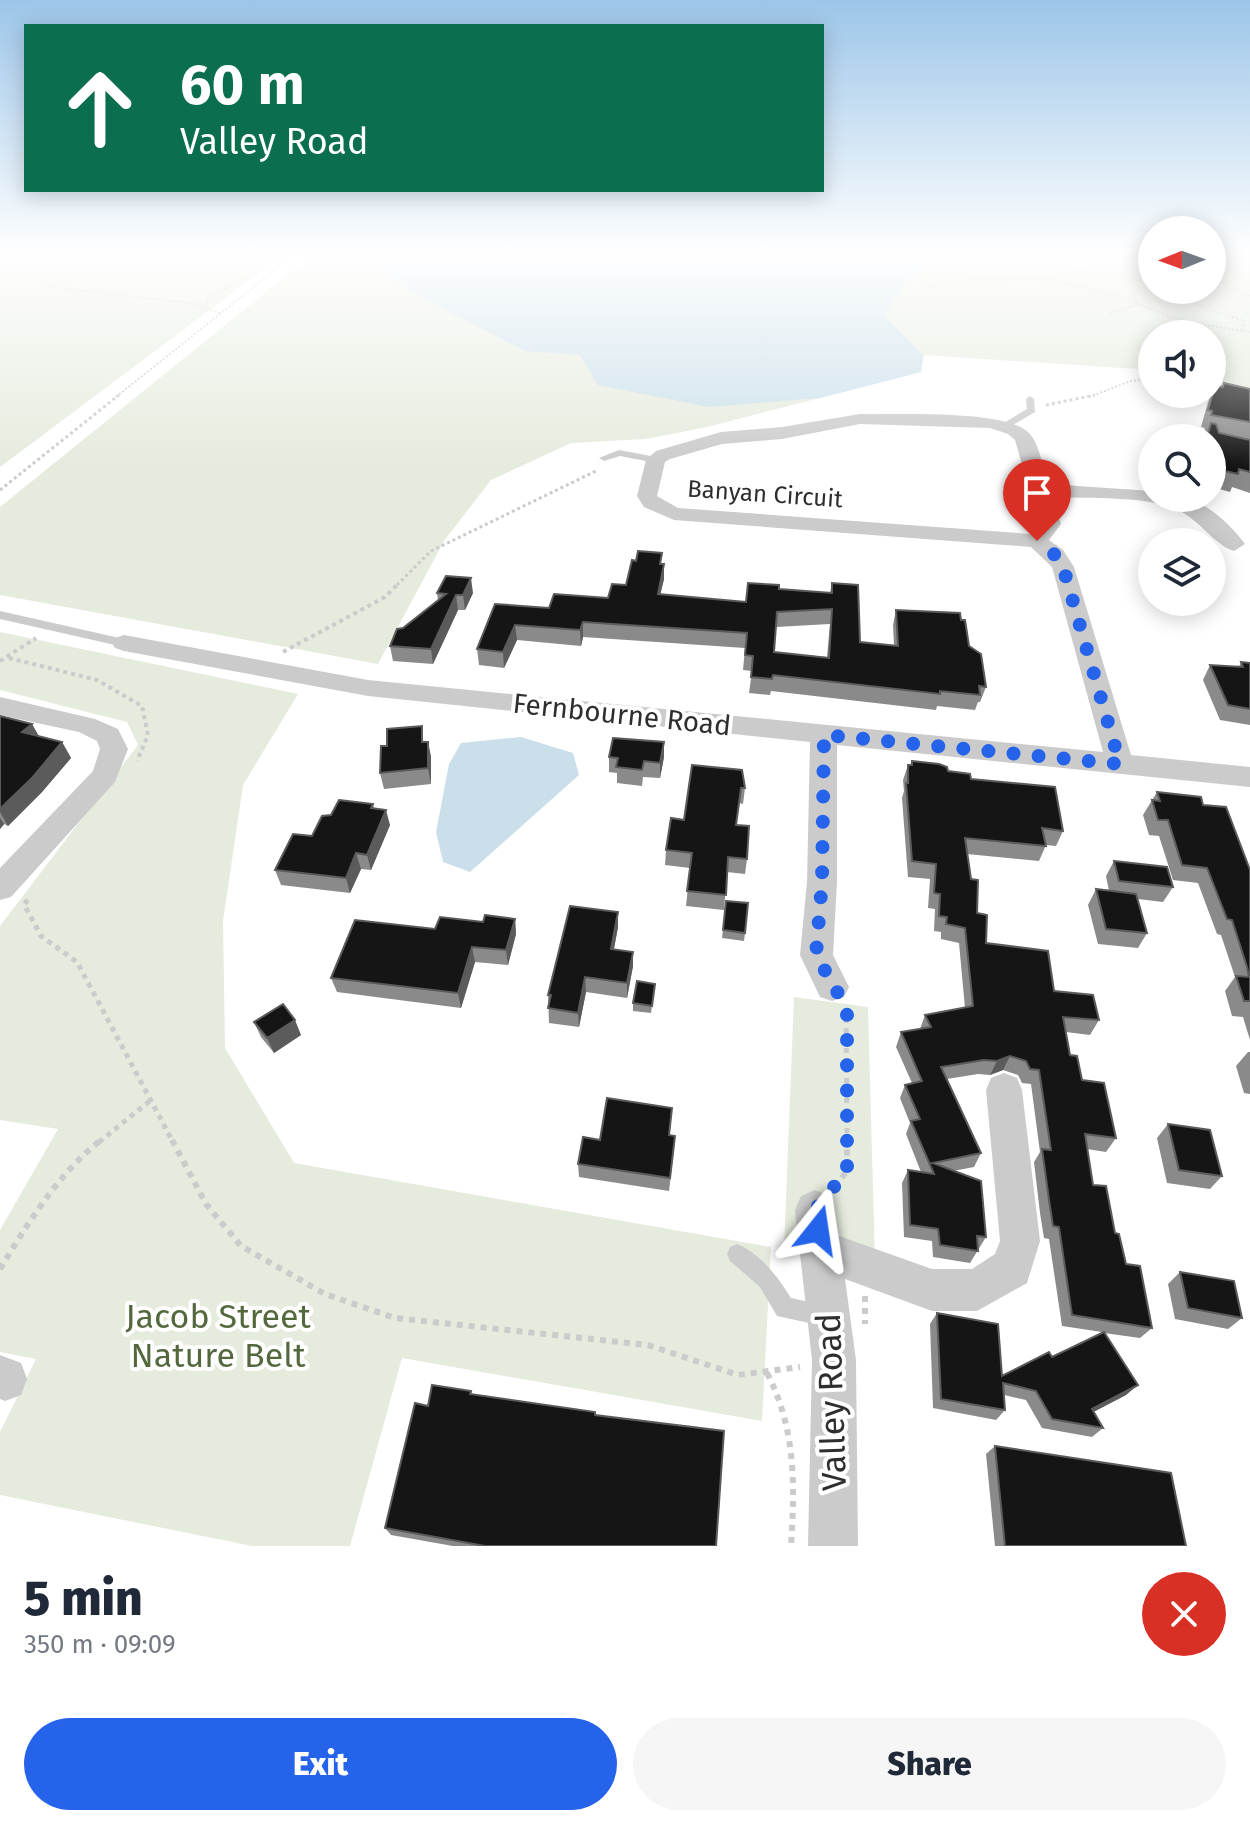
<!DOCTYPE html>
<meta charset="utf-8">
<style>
body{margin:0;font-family:"Fira Sans",sans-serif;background:#f6f6f7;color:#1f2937;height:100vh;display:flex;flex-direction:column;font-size:30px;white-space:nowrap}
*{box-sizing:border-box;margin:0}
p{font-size:26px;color:#747a83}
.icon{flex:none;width:44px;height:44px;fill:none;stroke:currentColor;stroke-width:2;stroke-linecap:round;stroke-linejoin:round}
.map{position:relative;height:1546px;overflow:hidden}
.sheet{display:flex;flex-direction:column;background:#fff;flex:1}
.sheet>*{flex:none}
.top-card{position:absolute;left:24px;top:24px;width:800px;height:168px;border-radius:0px;box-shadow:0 4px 20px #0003;background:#0b6e4f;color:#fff;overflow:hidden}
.needle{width:52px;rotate:269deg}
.controls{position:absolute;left:1138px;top:216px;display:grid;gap:16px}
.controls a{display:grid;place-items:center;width:88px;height:88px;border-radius:50%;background:#fff;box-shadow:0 4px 20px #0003;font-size:40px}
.pin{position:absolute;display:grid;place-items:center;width:68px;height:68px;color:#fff;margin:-82px -34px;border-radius:50% 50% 50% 0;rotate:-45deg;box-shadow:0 0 8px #0007}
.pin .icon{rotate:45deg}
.me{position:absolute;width:88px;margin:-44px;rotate:15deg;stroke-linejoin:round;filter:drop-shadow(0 0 6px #0008)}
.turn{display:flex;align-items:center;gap:28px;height:168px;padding:0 24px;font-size:36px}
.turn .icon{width:104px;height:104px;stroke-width:2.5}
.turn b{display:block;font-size:56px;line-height:68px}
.round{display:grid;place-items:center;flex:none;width:84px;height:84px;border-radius:42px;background:#f6f6f7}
.summary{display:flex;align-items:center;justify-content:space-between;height:136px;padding:0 24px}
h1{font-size:48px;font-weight:800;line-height:60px}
.button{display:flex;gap:16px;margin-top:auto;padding:16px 24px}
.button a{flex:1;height:92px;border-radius:48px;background:#2563eb;color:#fff;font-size:32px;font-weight:800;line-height:92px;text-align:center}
.button a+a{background:#f6f6f7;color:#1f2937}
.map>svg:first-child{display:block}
.green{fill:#e5ebdd}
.water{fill:#cadfea}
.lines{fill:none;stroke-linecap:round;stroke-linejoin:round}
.path-far4{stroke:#cbcbcb;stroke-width:2;stroke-dasharray:2 2;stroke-linecap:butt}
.path-far3{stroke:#cbcbcb;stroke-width:3;stroke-dasharray:3 3;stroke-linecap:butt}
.path-far2{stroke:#cbcbcb;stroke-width:4;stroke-dasharray:4 4;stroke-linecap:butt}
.path-far1{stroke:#cbcbcb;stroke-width:5;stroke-dasharray:5 5;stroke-linecap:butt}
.path{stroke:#cbcbcb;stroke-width:6;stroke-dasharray:6 6;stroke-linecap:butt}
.lane{fill:#cbcbcb;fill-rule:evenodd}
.street{fill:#cbcbcb;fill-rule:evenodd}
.wall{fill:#8a8a8a;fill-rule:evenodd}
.shaded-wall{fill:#5b5b5b}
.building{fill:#151515;stroke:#5b5b5b;stroke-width:2;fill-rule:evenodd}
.route{stroke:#2563eb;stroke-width:14;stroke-dasharray:0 25.2}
.labels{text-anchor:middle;stroke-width:8;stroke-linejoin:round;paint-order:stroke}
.far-street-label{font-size:24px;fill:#2e2e2e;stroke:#fff}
.street-label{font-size:28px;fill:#2e2e2e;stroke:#fff}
.near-park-label{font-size:34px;fill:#54683e;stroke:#fff}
.near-street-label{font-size:34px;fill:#2e2e2e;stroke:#fff}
</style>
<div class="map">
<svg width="1250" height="1546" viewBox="0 0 1250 1546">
<rect width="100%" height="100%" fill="#fff"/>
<path class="green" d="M0,250H290L0,467Z
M318,250H1152V290H1212V250H1250V401L1212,391V334H1152V370L924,355L921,372L707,427L646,439L571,443L491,480L444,541L378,664L0,595V507Z
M0,632L298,694L243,785L223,921L225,1048L294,1163L771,1247L762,1421L402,1358L350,1546H252L0,1495V1432L36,1359L0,1352V1230L58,1129L0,1120V926L138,745L127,722L0,690Z
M794,997L868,1007L875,1263L784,1249Z"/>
<path class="water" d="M347,250H944L905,283L884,315L923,355L921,372L820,398L709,407L598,385L580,355L525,351L424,299L366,259Z
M521,737L573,753L579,775L470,872L443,862L436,832L449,764L461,743Z"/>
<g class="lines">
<path class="path-far4" d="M25,250L48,287L189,303L220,313
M280,250L295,253
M1076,273L1126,277L1152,283
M1047,279L1114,295L1186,322L1250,332
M1212,279L1250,296
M926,288L948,281L1045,278L1091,269H1152
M1170,290L1205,308L1244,321L1242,329
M205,308L207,299L258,270L276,250
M1110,313L1139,304L1133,295L1139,288L1138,280L1152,277
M116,397L300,250
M1089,397L1131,381L1152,379"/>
<path class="path-far3" d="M1046,405L1095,395
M0,490L119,395
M397,585L431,551L598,470"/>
<path class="path-far2" d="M283,652L385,597L399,583
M9,658L97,680L142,706L148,735L137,761
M0,661L36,638"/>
<path class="path-far1" d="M28,900L24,904L41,936L77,962L173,1142
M846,1008L847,1142
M99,1142L151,1100"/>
<path class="path" d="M172,1140L206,1204L241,1246L325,1294L395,1318L648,1345L738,1375L800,1367
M834,1187L847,1171V1140
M0,1269C28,1223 58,1174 101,1140
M865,1296V1324
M767,1373C796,1429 795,1485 791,1546"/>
<path class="lane" d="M1030,396L1034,399L1035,412L1008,428H1002V424L1027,409L1026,399Z
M619,450L656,457L661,460L656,463L620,456L604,461L599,458Z
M0,611L124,639L130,643L124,647L0,619Z
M737,1244C761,1254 778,1277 791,1298L831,1307L834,1315L831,1323L823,1326L777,1316L760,1287L730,1261L727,1254L730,1247Z"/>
<path class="street" d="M860,414C895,415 1007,409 1029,433C1040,444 1043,469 1048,484L1152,491V498C1162,498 1174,496 1184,498C1207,502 1232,526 1245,544L1234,551C1216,546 1198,519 1178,510C1145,495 1089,499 1052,497L1061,524L1049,540L1063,550L1074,567L1131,755L1250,767V787L837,745V882L833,955L849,987L844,997L832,1001L820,997L800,955L807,882L810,742L368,696L124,651L115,648L112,643L115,638L124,635L368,680L1103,752L1052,567L1031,547L674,520L644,507L637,496L646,460L656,451L721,432L782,427ZM860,424L990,428L1008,434L1015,440L1039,524L1031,534L678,508L657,496L665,462L670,459L722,444L782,439Z
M0,697L95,719L118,729L128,749L115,782L11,897L0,900V868L93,771L100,749L97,741L79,732L0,715Z
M1004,1073L1017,1078L1022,1090L1040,1241L1027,1283L977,1311H932L845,1279L856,1360L858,1546H808L812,1360L795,1210L801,1196L815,1190L829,1196L835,1210L839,1236L932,1269H972L995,1254L1000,1241L986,1090L991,1078Z
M0,1355L21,1363L27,1379L21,1395L5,1401L0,1399Z"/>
</g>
<path class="wall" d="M1215,386L1250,389V493L1232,487L1230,492L1212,487V438H1205L1207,433L1204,432L1205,428L1201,427L1208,402Z
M661,564L664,579L660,594L746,602L779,589L830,593L832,583L860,642L894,645L893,625L896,610L961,620L969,646L986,687L980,702H978L975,710L937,706L936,710L771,691L770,695L749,693L752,671L743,670L745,648L583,637L581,646L517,640L504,668L479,665L477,649L495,604L549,608L608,598L626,585ZM830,624L827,657L774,652L776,627Z
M437,593H473L465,610H458L433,664L393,661L390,646L403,628L438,600Z
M1241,662L1250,663V725L1220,720L1203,680L1210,665L1239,667Z
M0,716L32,724L39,736L62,742L71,758L42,792L8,826L4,824L0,829Z
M425,742H428L431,757V784L384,789L380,773Z
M664,742V757L660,778L643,777L642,786L617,783V773L609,772V757Z
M912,761L971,779L1063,831L1056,846L1046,845L1039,861L967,854L977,913L986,943L1099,1020L1090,1035L1066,1032L1070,1055L1082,1080L1116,1138L1106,1152L1087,1149L1093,1185L1115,1233L1126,1264L1152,1328L1140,1338L1104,1333L1126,1395L1093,1412L1103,1428L1092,1437L1042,1428L1026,1400L1004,1395L1005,1410L996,1420L933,1408L930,1324L937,1313L1002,1376L1052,1357L1102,1332L1062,1326L1049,1239L1044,1238L1040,1213L1034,1162L1040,1152L1031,1084L1022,1083L1018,1075L1003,1070L990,1075L978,1074L947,1079L981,1153L974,1167L953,1171L986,1237L970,1263L933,1257L932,1241L904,1237L902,1183L908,1170L921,1172L906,1134L910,1123L900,1098L905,1085L912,1083L896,1047L901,1032L920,1029L925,1015L965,1008L959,943L941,939V932L934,931L935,909L928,908L930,879L908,877L902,798L904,791L903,780L908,765H910Z
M692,765L745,788L743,804L739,803L736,825L747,859L745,874L727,872L724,910L686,906L690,868L665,865L666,850L684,820Z
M1157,792L1203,805L1250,870V1040L1243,1017L1232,1016L1225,991L1235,977L1221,935L1217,934L1198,883L1173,880L1159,836L1149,835L1143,815Z
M373,804L374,808L390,825L371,870L361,869L350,893L281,885L275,870L312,836L331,815Z
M1114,861L1173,887L1163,902L1138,899L1147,933L1138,948L1098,944L1088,905L1096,889L1109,891L1106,876Z
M726,901L745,933L744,941L722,938Z
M618,912V927L614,949L633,966L627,998L586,992L579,1027L549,1023L548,995Z
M515,919L516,934L508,965L475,962L461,1008L337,992L331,978L435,929Z
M655,984L651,1013L633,1011V1003Z
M254,1022L301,1035L274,1053L261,1037Z
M1248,1052H1250V1094L1244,1093L1236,1066Z
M1168,1124L1222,1176L1210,1189L1167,1183L1157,1138Z
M669,1135L674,1150L669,1191L579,1177L578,1164L600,1140Z
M1180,1272L1242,1318L1228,1329L1175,1319L1168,1284Z
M471,1391L472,1394L595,1415L716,1546H453L391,1535L385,1528L428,1406Z
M995,1446L1186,1546H995L986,1454Z"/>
<path class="shaded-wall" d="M664,564V579L657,609L658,594Z
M471,578L473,593L465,610L463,595Z
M456,595L458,610L433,664L431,649Z
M583,622V637L581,646L580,630Z
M515,625L517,640L504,668L503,652Z
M32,724L40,739L22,732Z
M62,742L71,758L42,792L8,826L0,812V809Z
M428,742L431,757V784L428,768Z
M664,742V757L660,778V763Z
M386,810L390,825L371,870L367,855Z
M0,818L4,824L0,829Z
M356,853L361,869L350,893L346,878Z
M618,912V927L611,964V949Z
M515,919L516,934L508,965L506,950Z
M472,947L475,962L461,1008L458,993Z
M633,952V966L627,998V983Z
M585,977L586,992L579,1027L578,1013Z
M295,1020L301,1035L274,1053L267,1038Z
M1010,1056L1003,1070L990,1075L997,1061Z
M1138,1385L1126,1395L1080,1419L1092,1409Z"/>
<path class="building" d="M1224,383L1250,389V422L1211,415L1212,411L1208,410L1215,386L1223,387Z
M1211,423L1216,424L1219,433L1250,440V472L1239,469L1238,474L1212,468V438H1207Z
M638,551L662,553L660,564H664L658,594L746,602L748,583L779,585V589L832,593V583L858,585L860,642L898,646L896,610L960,613L961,620H965L969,646L981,654L986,687L979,686L980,695L940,691V694L773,675L772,679L751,677L753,656L745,655L747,633L583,622L580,630L515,625L503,652L477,649L495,604L549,608L554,594L608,598L612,584L626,585L632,560L636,561ZM832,609L829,658L774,652L777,612Z
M446,576L471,578L463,595H456L431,649L390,646L397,629L403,628L446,594L437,593Z
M1241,662L1250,663V709L1228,705L1210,665L1243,667Z
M0,716L32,724L22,732L62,742L33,777L0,809Z
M422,726V742H428V768L380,773L381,746H387V729Z
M613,738L664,742L660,763L644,761L642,770L616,767L618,758L609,757Z
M912,761L939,764L947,767L948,771L970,774L971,779L1055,787L1063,831L1042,828L1046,846L965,838L971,879L978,880L977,913L987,915L986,943L1048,951L1054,991L1093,995L1099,1020L1063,1017L1070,1055L1077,1056L1082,1080L1104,1083L1116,1138L1085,1134L1093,1185L1106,1186L1115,1233L1119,1234L1126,1264L1140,1266L1152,1328L1072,1315L1059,1227L1053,1226L1049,1200L1042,1149L1051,1150L1039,1070L1030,1069L1026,1061L1010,1056L997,1061L984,1060L941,1067L981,1153L933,1163L981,1181L986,1237L977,1236L978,1251L940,1245L938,1229L910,1225L908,1170L934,1174L911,1121L920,1119L905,1085L922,1081L901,1032L931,1027L925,1015L973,1006L965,928L946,924L947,917L939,916L940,894L934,893L936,864L912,861L906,783H908V765H912Z
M692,765L742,770L745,788H741L736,825L749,826L747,859L728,857L726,895L687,891L692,853L666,850L671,818L684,820Z
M1157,792L1201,797L1203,805L1226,807L1250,870V1001H1244L1236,976L1249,977L1247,967L1232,920L1227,919L1207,868L1182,865L1168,820H1158L1152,800L1160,801Z
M339,800L373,804L371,808L386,810L367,855L356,853L346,878L275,870L293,834L312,836L322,816L331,815Z
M1114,861L1167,867L1173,887L1119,881Z
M1096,889L1136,894L1147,933L1106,929Z
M726,901L748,903L745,933L723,930Z
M570,906L618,912L611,949L633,952L627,983L585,977L578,1013L548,1008L551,995H548Z
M485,915L515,919L506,950L472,947L458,993L331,978L355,920L435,929L440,917L483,922Z
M637,981L655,984L652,1006L633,1003Z
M283,1004L295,1020L267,1038L254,1022Z
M607,1098L672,1108L669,1135L675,1136L670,1178L578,1164L583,1137L600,1140Z
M1168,1124L1210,1130L1222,1176L1179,1170Z
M1180,1272L1234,1281L1242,1318L1188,1308Z
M937,1313L998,1324L1002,1376L1049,1352L1052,1357L1104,1332L1138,1385L1092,1409L1103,1428L1052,1419L1036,1391L1003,1383L1005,1410L941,1399Z
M432,1385L471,1391L470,1394L595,1412V1415L724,1431L716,1546H485L385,1528L415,1403L428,1406Z
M995,1446L1171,1473L1186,1546H1005Z"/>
<linearGradient id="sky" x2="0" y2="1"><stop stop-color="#9cc5e9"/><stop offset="0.54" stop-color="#fff"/><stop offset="1" stop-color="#fff" stop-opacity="0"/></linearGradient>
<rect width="1250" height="467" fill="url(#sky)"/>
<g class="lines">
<path class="route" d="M818,1230L815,1210L847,1171V1009L816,955L822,882L824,735L1120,764L1063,567L1055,555L1037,541"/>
</g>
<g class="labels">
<g class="far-street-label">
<text transform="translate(765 494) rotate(4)" y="8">Banyan Circuit</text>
</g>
<g class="street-label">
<text transform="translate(622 714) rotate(6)" y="10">Fernbourne Road</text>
</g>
<g class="near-park-label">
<text x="218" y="1328">Jacob Street<tspan x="218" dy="39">Nature Belt</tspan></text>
</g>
<g class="near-street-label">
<text transform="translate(831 1402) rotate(-92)" y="12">Valley Road</text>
</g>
</g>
</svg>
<div class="controls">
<a><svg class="needle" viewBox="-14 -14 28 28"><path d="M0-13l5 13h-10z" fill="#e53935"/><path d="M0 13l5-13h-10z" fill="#747a83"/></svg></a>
<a><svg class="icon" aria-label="sound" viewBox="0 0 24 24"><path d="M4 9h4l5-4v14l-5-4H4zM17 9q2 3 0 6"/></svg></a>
<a><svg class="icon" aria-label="search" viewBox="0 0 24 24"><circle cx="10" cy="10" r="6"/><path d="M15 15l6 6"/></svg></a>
<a><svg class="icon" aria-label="layers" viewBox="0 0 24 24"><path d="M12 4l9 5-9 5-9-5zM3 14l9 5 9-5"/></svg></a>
</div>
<div class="pin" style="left:1037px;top:541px;background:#d93025"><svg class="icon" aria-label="arrive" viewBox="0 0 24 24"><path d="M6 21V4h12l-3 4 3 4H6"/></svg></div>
<svg class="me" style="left:818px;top:1230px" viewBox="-20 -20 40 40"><path d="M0-17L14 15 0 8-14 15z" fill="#2563eb" stroke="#fff" stroke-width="4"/></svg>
<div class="top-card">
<div class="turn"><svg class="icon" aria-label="ahead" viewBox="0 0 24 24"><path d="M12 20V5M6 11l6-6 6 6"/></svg><div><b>60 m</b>Valley Road</div></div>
</div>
</div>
<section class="sheet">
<div class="summary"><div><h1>5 min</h1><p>350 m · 09:09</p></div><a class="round" style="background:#d93025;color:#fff"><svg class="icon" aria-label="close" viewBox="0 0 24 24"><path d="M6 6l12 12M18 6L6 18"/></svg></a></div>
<div class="button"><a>Exit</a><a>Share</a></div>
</section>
